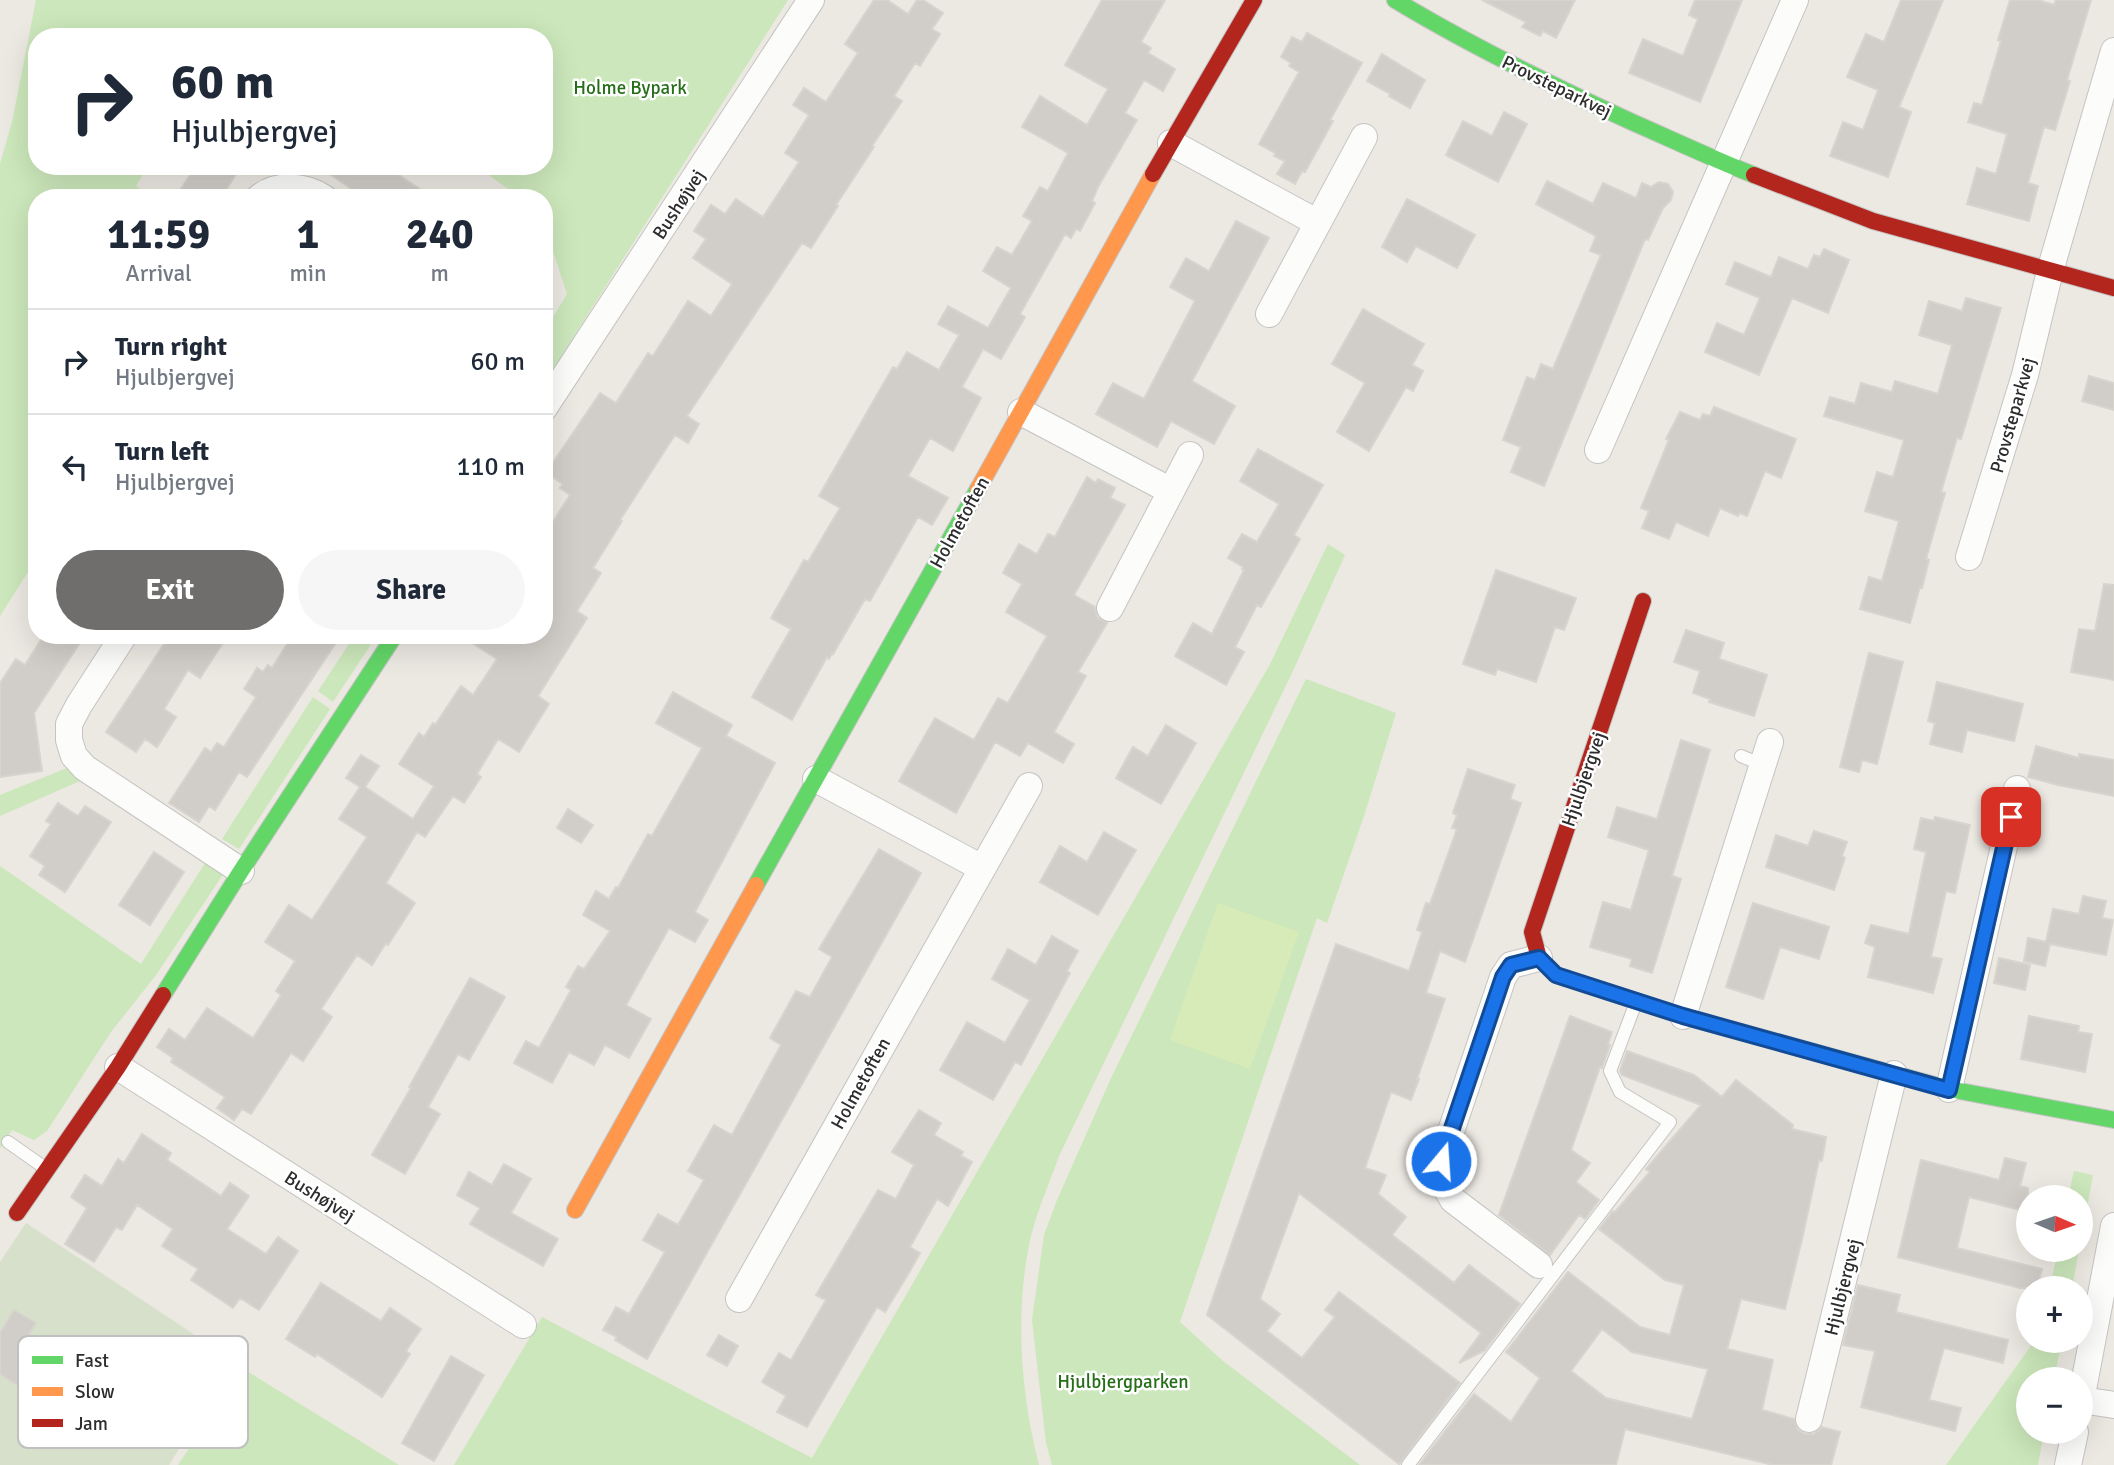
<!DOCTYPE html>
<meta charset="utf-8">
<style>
body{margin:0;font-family:Signika,sans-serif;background:#f6f6f7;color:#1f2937;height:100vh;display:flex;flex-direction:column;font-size:26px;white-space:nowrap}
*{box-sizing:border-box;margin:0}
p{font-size:23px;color:#747a83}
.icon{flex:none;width:38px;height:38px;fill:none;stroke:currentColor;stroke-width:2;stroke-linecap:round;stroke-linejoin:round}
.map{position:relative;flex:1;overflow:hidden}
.side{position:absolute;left:28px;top:189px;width:525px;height:455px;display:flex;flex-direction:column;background:#fff;border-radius:28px;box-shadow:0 7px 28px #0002}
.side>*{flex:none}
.top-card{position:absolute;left:28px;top:28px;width:525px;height:147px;border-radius:28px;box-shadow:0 7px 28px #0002;background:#fff;color:#1f2937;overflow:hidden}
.needle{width:46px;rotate:92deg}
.tools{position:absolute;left:2016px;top:1185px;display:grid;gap:14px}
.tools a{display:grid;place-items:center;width:77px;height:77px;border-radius:50%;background:#fff;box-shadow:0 7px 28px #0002;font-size:35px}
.pin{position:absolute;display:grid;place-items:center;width:60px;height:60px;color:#fff;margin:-30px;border-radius:14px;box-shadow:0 4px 10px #0006}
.me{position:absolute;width:77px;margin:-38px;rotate:18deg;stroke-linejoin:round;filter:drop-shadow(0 0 5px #0008)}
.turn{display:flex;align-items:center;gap:24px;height:147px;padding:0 28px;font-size:32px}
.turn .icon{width:91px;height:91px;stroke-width:2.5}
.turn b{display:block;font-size:49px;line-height:60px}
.eta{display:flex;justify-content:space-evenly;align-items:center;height:119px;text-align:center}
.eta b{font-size:42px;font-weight:800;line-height:49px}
.action{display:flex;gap:14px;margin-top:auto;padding:14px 28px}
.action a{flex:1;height:80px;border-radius:42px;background:#706e6c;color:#fff;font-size:28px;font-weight:800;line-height:80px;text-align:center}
.action a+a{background:#f6f6f7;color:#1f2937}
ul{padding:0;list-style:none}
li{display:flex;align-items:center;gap:21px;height:105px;padding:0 28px;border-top:2px solid #e0e1e3}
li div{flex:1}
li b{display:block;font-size:26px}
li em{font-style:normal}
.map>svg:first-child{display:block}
.green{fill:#cce7bb}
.cemetery{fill:#d7e0ca}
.pitch{fill:#d6ebb8}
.building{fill:#d1cec9;stroke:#d7d4ce;stroke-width:2;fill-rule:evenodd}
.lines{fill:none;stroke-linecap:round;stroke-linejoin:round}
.lane-casing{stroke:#c5c4c3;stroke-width:14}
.street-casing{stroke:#c5c4c3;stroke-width:28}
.fast-casing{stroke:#c5c4c3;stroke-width:18}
.slow-casing{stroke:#c5c4c3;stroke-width:18}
.jam-casing{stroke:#c5c4c3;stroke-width:18}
.lane{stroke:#fcfcfb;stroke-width:12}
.street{stroke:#fcfcfb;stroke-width:26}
.fast{stroke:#63d668;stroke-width:16}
.slow{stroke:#ff974d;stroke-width:16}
.jam{stroke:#b3261e;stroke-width:16}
.route-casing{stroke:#114b97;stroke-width:18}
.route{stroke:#1a73e8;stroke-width:12}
.labels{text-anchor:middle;stroke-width:5;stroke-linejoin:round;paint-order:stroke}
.street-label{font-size:19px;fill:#2d2d2d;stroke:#fff}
.park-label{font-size:19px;fill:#266f18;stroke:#fff}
.key{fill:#fff;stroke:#c0c0c0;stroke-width:2}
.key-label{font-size:19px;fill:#2d2d2d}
</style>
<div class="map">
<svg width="2114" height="1465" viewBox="0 0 2114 1465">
<rect width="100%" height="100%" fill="#ece8e2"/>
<path class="green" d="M36,0H788L544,383V332L567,294L544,224V198H521L476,166H544V37H37V166H148L136,186L153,198H132L129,196L128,198H37V558L0,616V164L12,122Z
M1328,544L1345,555L1292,673L1059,1156C1050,1181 1039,1207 1032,1232C1014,1306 1020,1392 1039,1465H454L542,1317L812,1458L1269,666Z
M355,635H377L333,702L318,691Z
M1306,679L1396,713L1365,813L1327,923L1317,918L1180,1322L1223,1361L1360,1465H1052L1046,1443L1032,1320L1044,1235L1057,1200L1112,1076Z
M313,697L330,709L239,849L222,839Z
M67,768L80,781L0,816V795Z
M205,863L224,873L156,975L111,1032L47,1131L34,1140L12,1130L0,1148V866L141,964Z
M2074,1171L2093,1175L2081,1241V1197H2068Z
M2058,1250H2079L2072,1288H2050Z
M2035,1340L2062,1341L2054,1379H2028V1432H2044L2038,1465H1946Z
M242,1368L399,1465H178Z"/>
<path class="cemetery" d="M26,1223L234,1361L169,1465H0V1262Z"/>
<path class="pitch" d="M1218,903L1299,932L1250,1069L1170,1040Z"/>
<path class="building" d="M874,0H887L908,14L917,0H923L943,13L932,29L940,34L920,66L915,63L894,96L902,101L872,146L874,147L836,205L838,206L811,248L802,243L687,416L699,424L688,443L675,435L620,520L622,521L593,568L601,573L577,611L587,618L538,696L549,704L519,752L498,739L477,774L481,777L464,803L453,796L425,837L417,832L386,883L415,903L388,945L386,943L372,965L357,955L321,1009L332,1017L303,1061L291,1053L251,1114L242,1109L234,1120L217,1108L225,1097L171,1062L173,1058L157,1047L169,1029L185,1040L207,1008L253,1038L281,995L276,991L295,961L265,942L289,905L312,920L367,837L339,819L360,787L346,778L361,755L379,766L365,787L413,819L434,786L399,764L419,733L424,737L433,723L435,725L461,686L473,695L497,659L460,635H544V536L570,495L560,488L563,484L546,473L600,393L616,403L648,353L653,356L688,301L711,316L732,284L693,258L706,239L694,231L711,205L725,214L736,199L763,217L799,162L785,153L809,115L793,105L804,88L826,102L858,53L845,44Z
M1102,0H1165L1141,42L1151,48L1148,53L1175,69L1163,91L1144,80L1125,113L1137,120L1098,187L1092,201L1095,203L1080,231L1076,229L1071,238L1065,234L1020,314L1025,317L1001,359L983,349L962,387L981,398L953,451L930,438L908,476L948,498L932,525L918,517L870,601L865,599L833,654L832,653L829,659L827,657L792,720L752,697L791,629L771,618L804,560L808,562L840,508L819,496L893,367L897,369L907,352L939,370L959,335L938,324L948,306L988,328L1011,288L983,271L997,247L1012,255L1032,221L1023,216L1040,187L1048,191L1068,153L1022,127L1040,96L1087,125L1108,89L1065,65Z
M1482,0H1575L1556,38L1543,31L1540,36L1522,27L1526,22Z
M1695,0H1742L1700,102L1629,73L1643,39L1683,56L1698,19L1689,15Z
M1901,0H1943L1899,107L1911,112L1888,177L1830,156L1843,122L1863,130L1878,90L1847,77L1866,34L1884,42Z
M2010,0H2038L2054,5L2056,0H2091L2067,80L2070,81L2055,130L2044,127L2028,183L2038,186L2029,221L1967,204L1977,168L1996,174L2007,134L1968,122L1974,103L1982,105L2001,41L1998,40Z
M1307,33L1362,63L1330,120L1333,121L1305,172L1302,171L1295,184L1277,174L1285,161L1274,156L1275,153L1259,144L1299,72L1289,66L1291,63L1281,57L1292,37L1302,42Z
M1382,54L1425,80L1410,108L1389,96L1390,94L1367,81Z
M1504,112L1527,124L1498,182L1446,155L1463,121L1492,136Z
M196,166H241L221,198H175Z
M318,166H385L433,198H365Z
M1547,181L1593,204L1603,183L1636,198L1642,183L1651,187L1659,182L1668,184L1673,192L1671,200L1663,208L1648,240L1645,239L1544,486L1511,472L1521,447L1503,440L1527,377L1535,380L1541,364L1553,369L1601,255L1590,251L1596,236L1536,204Z
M1407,199L1475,235L1457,268L1416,246L1407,262L1382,247Z
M1236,221L1269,238L1192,381L1235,406L1214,444L1171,421L1157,447L1096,414L1113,383L1144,399L1195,301L1170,287L1186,258L1209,271Z
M1824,249L1849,260L1828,313L1792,298L1759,375L1705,352L1717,323L1744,335L1760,298L1726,284L1735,262L1771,277L1779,257L1808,269L1814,255L1820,257Z
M1966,298L2001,308L1961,439L1957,438L1941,492L1945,493L1926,559L1929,560L1922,588L1920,587L1910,623L1860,609L1869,577L1882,581L1899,521L1865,511L1877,472L1893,477L1904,440L1824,416L1830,397L1855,404L1861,383L1892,392L1895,381L1938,394L1952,345L1919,335L1929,301L1962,311Z
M1363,309L1424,344L1412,365L1423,371L1413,391L1406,387L1369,451L1337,432L1365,383L1332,364Z
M2089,376L2114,383V410L2082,401Z
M1714,407L1796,439L1781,478L1765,471L1747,516L1740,513L1738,516L1720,508L1708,536L1676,522L1669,539L1642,528L1649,511L1641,508L1669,440L1666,439L1680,412L1700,420L1703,414L1710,416Z
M1258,449L1323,485L1294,535L1300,539L1261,607L1257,605L1235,647L1244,652L1226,685L1175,656L1193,623L1212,634L1244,570L1242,569L1243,567L1228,558L1242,534L1257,542L1279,504L1240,481Z
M1087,477L1096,483L1098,479L1115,488L1110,498L1125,505L1074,595L1095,607L1097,617L1107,623L1078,672L1086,676L1054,732L1074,744L1063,763L1028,743L1020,756L995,742L956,813L899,781L935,718L974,740L998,698L1008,703L1047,636L1006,612L1022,584L1003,573L1019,544L1037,554L1048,534L1055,537Z
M1496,570L1576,598L1564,630L1555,627L1536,682L1497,669L1495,675L1463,664Z
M2104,584L2114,585V680L2071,672L2079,629L2095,631Z
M1686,630L1724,643L1719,659L1767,675L1754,716L1709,702L1710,699L1693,693L1700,671L1674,662Z
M44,635H85L34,713L42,771L0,777V683L16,659L25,665Z
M170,635H228L200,678L188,670L164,709L176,717L157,747L145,739L136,752L106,732Z
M293,635H341L247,777L239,772L215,810L209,806L199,822L169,803L205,748L211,752L217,743L224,747L256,697L244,689L257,668L263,672L268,665L272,668Z
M1869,653L1903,662L1877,764L1862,760L1859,772L1840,767Z
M1937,682L2023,704L2014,741L1967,730L1962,752L1930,744L1935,723L1928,721Z
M673,692L732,725L726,736L775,763L695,912L708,920L695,942L669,928L626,1005L651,1019L629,1058L605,1045L594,1065L569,1052L552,1083L514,1063L526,1041L539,1048L571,990L566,987L578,966L584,969L610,931L583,915L596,891L609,899L616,887L618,888L648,834L652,836L702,748L656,723Z
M1166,725L1196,743L1161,804L1116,778L1133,747L1148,756Z
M1681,740L1710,750L1672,876L1681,879L1652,973L1630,966L1632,959L1590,947L1603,902L1631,910L1649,850L1608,837L1617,807L1657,819Z
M2036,746L2079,758V754L2114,760V796L2058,785L2028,777Z
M1468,769L1515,785L1510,799L1521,803L1465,962L1440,951L1426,993L1445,999L1417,1079H1419L1411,1100L1391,1092L1365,1168L1386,1175L1378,1194L1406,1217L1392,1235L1454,1283L1469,1265L1520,1304L1484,1351L1459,1363L1481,1333L1299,1193L1260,1299L1280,1314L1267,1331L1302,1358L1335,1317L1325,1310L1339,1292L1460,1383L1399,1464L1207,1315L1336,944L1409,971L1422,932L1417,930L1426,903L1430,904L1457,829L1452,828L1457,815L1453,813Z
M58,803L78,816L85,806L111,822L65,892L39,875L45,866L30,856L51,824L46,821Z
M568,809L593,825L581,843L557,828Z
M1935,817L1970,825L1955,893L1946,891L1931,957L1942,959L1933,993L1868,977L1875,947L1865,943L1871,925L1909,934L1926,852L1914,849L1921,818L1934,821Z
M1814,831L1847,842L1842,856L1845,858L1834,890L1766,867L1776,835L1808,846Z
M1104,832L1136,850L1098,915L1040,882L1060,846L1087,862Z
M879,849L921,873L647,1359L615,1340L617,1337L603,1330L616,1307L629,1314L665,1252L643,1240L658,1214L678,1225L704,1180L688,1171L714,1125L732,1135L781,1045L770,1038L796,991L810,997L832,957L819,949Z
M154,852L184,872L150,925L119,905Z
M2083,896L2106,901L2102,918L2113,920L2106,955L2050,944L2045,966L2024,961L2028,938L2046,942L2053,909L2079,914Z
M1753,903L1829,927L1819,959L1780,947L1763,999L1726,987Z
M1052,936L1078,951L1067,971L1070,973L1021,1065L1015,1062L993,1100L940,1070L967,1022L1005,1043L1030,1000L992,979L1008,949L1036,965Z
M1999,958L2030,965L2025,990L1994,983Z
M470,978L505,997L469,1060L458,1054L428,1107L440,1114L405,1174L372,1155L411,1088L409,1087Z
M1570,1016L1612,1032L1608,1044L1610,1045L1602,1068L1600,1067L1571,1150L1590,1163L1576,1182L1599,1200L1585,1219L1579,1215L1550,1255L1499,1215Z
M2029,1016L2079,1026L2078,1032L2092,1034L2085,1072L2021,1059Z
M1627,1051L1694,1075L1722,1097L1736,1080L1793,1125L1792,1129L1826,1137L1822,1161L1819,1160L1803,1235L1785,1309L1741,1299L1727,1349L1773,1360L1762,1410L1794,1419L1798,1430L1805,1434H1814L1822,1427L1840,1432L1831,1465H1773L1625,1429L1616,1465H1419L1474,1394L1511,1422L1540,1378L1506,1352L1568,1272L1640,1327L1670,1335L1684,1285L1665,1280L1599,1229L1613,1211L1615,1212L1650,1172L1646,1169L1701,1105L1622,1075L1620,1071ZM1602,1329L1632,1352L1708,1369L1692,1419L1606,1398L1571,1371Z
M919,1110L941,1123L934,1135L963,1152L961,1156L972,1162L948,1206L937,1199L910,1247L920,1253L910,1271L885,1312L877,1307L807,1427L777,1412L786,1396L762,1382L779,1353L791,1360L826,1300L816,1295L878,1190L896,1199L914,1165L892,1152Z
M142,1134L171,1153L167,1160L221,1196L230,1183L249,1196L227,1229L266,1254L278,1237L298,1251L259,1310L240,1298L233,1308L191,1280L198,1269L162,1246L173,1229L137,1205L122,1230L116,1227L94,1262L65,1244L87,1208L71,1197L85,1175L102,1186L118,1159L124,1163Z
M2005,1158L2026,1163L2020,1186L2028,1188V1212L1969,1197L1957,1248L2042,1269L2037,1288H2020L1898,1257L1921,1160L1999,1180Z
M504,1164L531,1179L511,1213L558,1239L543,1266L470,1224L480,1208L457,1195L469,1172L492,1185Z
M321,1283L381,1321L390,1308L421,1329L406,1351L410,1354L382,1397L317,1354L315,1357L286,1339Z
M1858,1285L1900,1295L1896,1312L2008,1340L2003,1363L1944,1348L1929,1400L1961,1408L1955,1431L1861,1407L1875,1351L1843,1345Z
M14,1310L36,1323L23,1344L69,1373L66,1377L80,1385L65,1410L51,1401L49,1405L0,1374V1333Z
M719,1335L738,1346L727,1366L707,1355Z
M451,1356L484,1375L434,1461L402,1443Z"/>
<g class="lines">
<g class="lane-casing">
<path id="lane" d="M1741,756L1763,765
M8,1142L45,1168
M1408,1465L1670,1122L1620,1092L1610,1071L1635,1005"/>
</g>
<g class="street-casing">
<path id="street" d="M1171,143L1318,223
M259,198C276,182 306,186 324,198
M1269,314L1364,137
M544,408L811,0
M1021,412L1171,491
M1598,450L1795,0
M1969,557L2025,375L2050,271L2114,51
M1110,608L1190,455
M124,635L79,705L69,724V740L74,756L85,768L241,871
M816,779L982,868
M1539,958L1511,965L1503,977L1441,1161L1443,1182L1453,1200L1539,1265
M1683,1016L1770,742
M118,1067L523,1325
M1949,1089L2017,789
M739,1299L1029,786
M2081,1400L2114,1226
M2081,1400L2114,1405
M1809,1419L1894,1074
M2068,1465L2075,1432"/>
</g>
<g class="fast-casing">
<path id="fast" d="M1395,0C1471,46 1551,85 1632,122C1673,140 1713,159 1754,175
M756,885L978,489
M1608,992L1683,1016L1949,1089L2114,1120
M163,995L241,871L395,635"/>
</g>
<g class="slow-casing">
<path id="slow" d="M978,489L1153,174
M575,1210L756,885"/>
</g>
<g class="jam-casing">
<path id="jam" d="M1153,174L1254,0
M1754,175L1873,221L2114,288
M1608,992L1556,975L1539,958L1532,932L1643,601
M17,1213L118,1067L163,995"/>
</g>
<use href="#lane" class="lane"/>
<use href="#street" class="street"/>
<use href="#fast" class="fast"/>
<use href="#slow" class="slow"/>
<use href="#jam" class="jam"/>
</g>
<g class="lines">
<g class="route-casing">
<path id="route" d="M1441,1161L1503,977L1511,965L1539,958L1556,975L1683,1016L1949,1090L2011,817"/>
</g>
<use href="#route" class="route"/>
</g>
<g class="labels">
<g class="street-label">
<text transform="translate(1557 86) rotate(26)" y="7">Provsteparkvej</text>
<text transform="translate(678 204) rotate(-57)" y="7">Bushøjvej</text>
<text transform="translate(2012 415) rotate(-74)" y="7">Provsteparkvej</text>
<text transform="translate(959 522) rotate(-61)" y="7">Holmetoften</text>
<text transform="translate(1583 779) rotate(-71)" y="7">Hjulbjergvej</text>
<text transform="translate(860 1083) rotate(-61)" y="7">Holmetoften</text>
<text transform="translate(320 1196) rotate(32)" y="7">Bushøjvej</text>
<text transform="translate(1842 1287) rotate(-76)" y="7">Hjulbjergvej</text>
</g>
<g class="park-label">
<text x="630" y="94">Holme Bypark</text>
<text x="1123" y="1388">Hjulbjergparken</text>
</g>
</g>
<rect x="18" y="1336" width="230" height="112" rx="10" class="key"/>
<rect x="32" y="1356" width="31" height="8" fill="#63d668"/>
<rect x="32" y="1387" width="31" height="9" fill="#ff974d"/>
<rect x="32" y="1419" width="31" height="8" fill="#b3261e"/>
<g class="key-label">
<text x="75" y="1367">Fast</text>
<text x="75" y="1398">Slow</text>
<text x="75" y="1430">Jam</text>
</g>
</svg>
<div class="tools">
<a><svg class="needle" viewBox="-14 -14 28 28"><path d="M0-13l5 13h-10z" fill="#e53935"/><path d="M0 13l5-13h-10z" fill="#747a83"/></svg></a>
<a>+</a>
<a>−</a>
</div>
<div class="pin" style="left:2011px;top:817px;background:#d93025"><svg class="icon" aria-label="arrive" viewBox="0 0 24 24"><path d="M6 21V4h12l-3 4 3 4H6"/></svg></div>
<svg class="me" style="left:1441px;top:1161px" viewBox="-20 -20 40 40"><circle r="17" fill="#1a73e8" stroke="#fff" stroke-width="3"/><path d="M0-11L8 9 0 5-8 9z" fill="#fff"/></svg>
<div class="top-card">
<div class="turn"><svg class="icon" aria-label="right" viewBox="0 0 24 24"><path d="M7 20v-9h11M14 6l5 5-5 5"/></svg><div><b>60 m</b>Hjulbjergvej</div></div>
</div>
<section class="side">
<div class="eta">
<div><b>11:59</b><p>Arrival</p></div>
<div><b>1</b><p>min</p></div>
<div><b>240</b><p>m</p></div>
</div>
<ul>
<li><svg class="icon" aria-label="right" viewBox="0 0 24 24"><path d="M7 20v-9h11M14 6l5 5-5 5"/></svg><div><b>Turn right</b><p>Hjulbjergvej</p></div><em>60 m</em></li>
<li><svg class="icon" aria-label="left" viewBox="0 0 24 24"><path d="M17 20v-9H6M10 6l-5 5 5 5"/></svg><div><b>Turn left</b><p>Hjulbjergvej</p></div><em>110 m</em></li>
</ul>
<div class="action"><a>Exit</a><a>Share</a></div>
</section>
</div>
